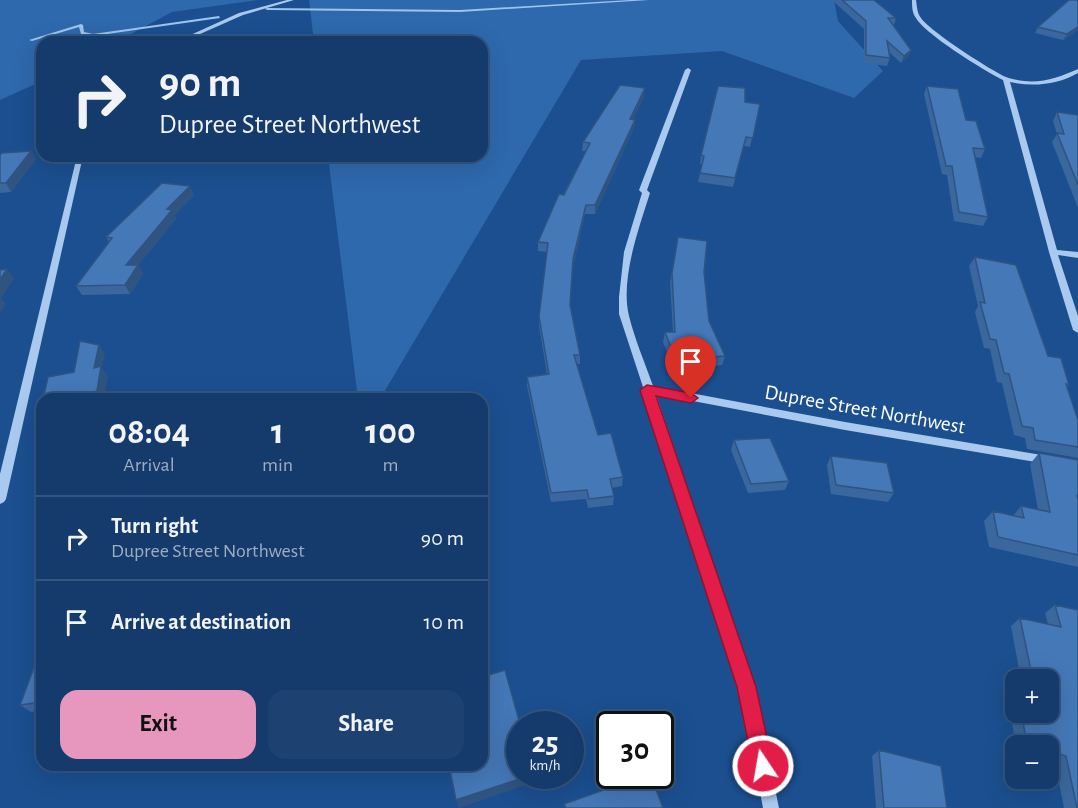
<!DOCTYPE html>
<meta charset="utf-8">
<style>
body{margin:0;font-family:"Alegreya Sans",sans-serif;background:#1d4271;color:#f1f3f6;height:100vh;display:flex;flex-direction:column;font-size:22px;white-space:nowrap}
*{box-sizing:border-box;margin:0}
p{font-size:20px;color:#9dadc1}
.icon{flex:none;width:33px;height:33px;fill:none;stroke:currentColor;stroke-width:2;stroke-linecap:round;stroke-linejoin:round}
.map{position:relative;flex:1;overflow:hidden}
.details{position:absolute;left:36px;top:393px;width:452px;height:378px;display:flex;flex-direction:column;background:#143b6b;border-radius:18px;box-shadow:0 6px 24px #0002,0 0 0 2px #33557e}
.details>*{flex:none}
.guide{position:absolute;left:36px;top:36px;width:452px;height:126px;border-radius:18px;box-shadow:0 6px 24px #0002,0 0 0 2px #33557e;background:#143b6b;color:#f1f3f6;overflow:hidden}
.fabs{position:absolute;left:1005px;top:669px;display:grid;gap:12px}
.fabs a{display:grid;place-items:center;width:54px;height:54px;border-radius:12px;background:#143b6b;box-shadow:0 6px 24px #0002,0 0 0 2px #33557e;font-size:30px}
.speed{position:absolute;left:506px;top:711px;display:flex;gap:12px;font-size:30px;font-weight:700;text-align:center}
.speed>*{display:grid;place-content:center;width:78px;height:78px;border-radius:50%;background:#143b6b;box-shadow:0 6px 24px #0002,0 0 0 2px #33557e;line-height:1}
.speed small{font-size:15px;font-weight:400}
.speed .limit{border:3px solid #111;border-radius:9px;background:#fff;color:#111}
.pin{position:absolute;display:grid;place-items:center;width:51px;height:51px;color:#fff;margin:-62px -26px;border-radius:50% 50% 50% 0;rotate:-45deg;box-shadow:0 0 6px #0007}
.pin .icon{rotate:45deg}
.me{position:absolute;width:66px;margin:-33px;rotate:348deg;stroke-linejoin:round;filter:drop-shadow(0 0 4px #0008)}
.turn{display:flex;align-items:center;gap:21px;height:126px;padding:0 24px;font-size:27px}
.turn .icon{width:78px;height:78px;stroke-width:2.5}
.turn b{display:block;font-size:42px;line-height:51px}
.eta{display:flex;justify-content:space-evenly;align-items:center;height:102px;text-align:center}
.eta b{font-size:36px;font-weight:700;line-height:42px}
.primary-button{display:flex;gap:12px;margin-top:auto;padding:12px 24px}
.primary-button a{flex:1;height:69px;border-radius:18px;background:#e797bd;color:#111;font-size:24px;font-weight:700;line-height:69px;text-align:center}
.primary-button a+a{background:#1d4271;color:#f1f3f6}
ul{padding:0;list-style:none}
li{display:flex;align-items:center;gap:18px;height:84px;padding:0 24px;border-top:2px solid #33557e}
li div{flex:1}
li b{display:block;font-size:22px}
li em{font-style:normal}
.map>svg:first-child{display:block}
.green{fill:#2e69ad}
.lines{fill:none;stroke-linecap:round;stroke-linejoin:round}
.stream{fill:#9cc4f0;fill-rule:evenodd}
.minor{fill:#a9c9ee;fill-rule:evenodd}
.wall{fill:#3a679d}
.shaded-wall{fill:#305480}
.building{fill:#4478b7;stroke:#305480;stroke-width:1.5}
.route{fill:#e11d48;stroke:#92132f;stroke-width:1.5}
.labels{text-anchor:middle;stroke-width:4.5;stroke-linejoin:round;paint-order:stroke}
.street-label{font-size:21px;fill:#fff;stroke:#1b4f8f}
</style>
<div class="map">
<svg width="1078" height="808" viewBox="0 0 1078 808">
<rect width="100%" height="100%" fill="#1b4f8f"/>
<path class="green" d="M0,0H258L172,12L116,42H42V81L0,100Z
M309,0H834L838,21L883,71L854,98L722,51L581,60L380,399H358L328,156H482V42H314Z"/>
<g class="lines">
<path class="stream" d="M630,0H649L460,12L267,10L265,9L267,8L460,10Z
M219,16L220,18L93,36L81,34L79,27L32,41L29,40L81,24L83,25L84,32L93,34Z"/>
<path class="minor" d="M287,0H294L243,15L182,42H175L239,13Z
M912,0H916C917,6 917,13 921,18C931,32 989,69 1006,77C1011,79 1018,80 1024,81C1044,83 1060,77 1078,69V73C1057,85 1033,87 1010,82L1057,250L1078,252V258L1058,255L1078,316V333L1073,330L1049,252L1003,80C985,71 926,35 916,18C912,13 912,6 912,0Z
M688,68L691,70L647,190L650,193C639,228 620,279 629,316C635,340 645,363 653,386L845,422L1048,456L1052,457L1054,460L1052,463L1048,464L845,430L656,394L754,687L779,808H763L740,687L645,392L642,389L643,387L619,314V297L624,252L642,193L639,190L685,70Z
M77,156H83L6,499L4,502L0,504V474Z"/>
</g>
<path class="wall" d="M832,0H874L896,18L894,25H893L911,50L908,57L901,63L889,52L890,58L887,66L864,63V29Z
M1078,0V30L1063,40L1035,33L1038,27Z
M927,86L985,149L981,158L975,157L988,217L983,226L954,221L947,175L942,174L924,94Z
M644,96L633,119L635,120L634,128L595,214H585L573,268L570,305L580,355V364H576L598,435L623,477L622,486L612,488L614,496L613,505L588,508L586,499L551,502L527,386V377L547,374L539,326V317L547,252L538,251V242L586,151H582L583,142Z
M745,102L760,104L750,147L744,146L733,187L698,182L702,164H700L701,155Z
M1057,112L1078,115V208L1052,142L1057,134L1053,121Z
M31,151L36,159L11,192L0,193V155Z
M194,195L174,215L176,219L138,265L143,274L130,294L82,295L76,286L109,242L106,237Z
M678,237L704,272L709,321L725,356L722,365L683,369L682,366L673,367L663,342L665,332H673L670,282Z
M975,257L1069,385L1067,388L1078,420V458L1027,449L1025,438L1014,435L1002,383L997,382L990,349L984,348L975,312L978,306L969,266Z
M734,440L789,481L785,490L748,493L731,450Z
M1039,453L1078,460V567L989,547L984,521L993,511L1013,516L1021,506L1038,510L1030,464Z
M831,456L894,493L888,502L831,494L827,465Z
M1055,605L1078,610V808H1064L1055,762L1048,760V746H1016V747L1009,704L1016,700V712H1048V680H1021L1011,626L1020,618L1048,624L1045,613Z
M42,646V710L31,712L20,705Z
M879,750L947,808H876L872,756Z"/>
<path class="shaded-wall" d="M1078,27V30L1063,40L1067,34Z
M911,50L908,57L901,63L904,56Z
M645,88L644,96L629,127L630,119Z
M635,120L634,128L595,214V205Z
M31,151L36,159L11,192L6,183Z
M190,186L194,195L174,215L176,219L138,265L143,274L130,294L125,285L126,265L167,209Z
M586,205L585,214L573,268V259Z
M7,269L14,279L1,298L6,304L0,313V280Z
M99,345L105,354L102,368L108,376L104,399H88Z
M528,776H533L534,782L459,808L456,800Z"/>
<path class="building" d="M842,0H874L896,18H888L911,50L904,56L887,41L890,58L866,55V21Z
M1069,0H1078V27L1067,34L1038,27Z
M620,85L645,88L630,119L635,120L595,205H586L573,259L570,305L580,355H574L598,435L611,433L623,477L610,479L614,496L589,499L587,490L551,493L527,377L549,374L539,317L548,243L538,242L559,194L564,195L590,143L583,142Z
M718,86L745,88V102L760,104L753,138L746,137L735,178L700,173L704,156L701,155Z
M927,86L958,89L966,120L976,121L985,149L973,148L988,217L959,212L952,166H946Z
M1057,112L1078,115V185L1057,133L1064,134Z
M31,151L6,183H0V155L2,153Z
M162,183L190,186L167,209L172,210L126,265H138L125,285L76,286L112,238L106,237Z
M678,237L707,241L704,272L709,321L725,356L685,359L684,357L675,358L665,332H675L672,273Z
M975,257L1016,265L1048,356L1061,358L1069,385L1066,384L1078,420V447L1035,440L1033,428L1022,426L1009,374L1004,373L996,340L990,339L980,302L985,303Z
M7,269L0,280V270Z
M80,341L99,345L94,368L101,366L97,391L90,393L88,399H68L69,396L56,399H43L48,377L74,372Z
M770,438L789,481L751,484L734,440Z
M1039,453L1078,460V496H1077L1078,499V555L998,537L993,511L1024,518L1021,506L1050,512Z
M831,456L887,463L894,493L836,485Z
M1055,605L1078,610V808H1077L1066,756L1048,751V746H1031L1027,744L1021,712H1048V680H1033L1020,618L1061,627Z
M42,646V702L20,705Z
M505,670L520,724H519V776H528L456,800L449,765H482V677Z
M879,750L941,766L947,808H884Z
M643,776H651L663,808H566L564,804Z"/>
<path class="route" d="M647,385L691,393L698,398L691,403L656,396L756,687L773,766L770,773L763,776L756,773L753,766L737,687L640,390Z"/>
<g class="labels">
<g class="street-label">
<text transform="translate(865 409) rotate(10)" y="7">Dupree Street Northwest</text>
</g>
</g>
</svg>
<div class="fabs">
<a>+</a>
<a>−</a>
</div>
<div class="speed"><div>25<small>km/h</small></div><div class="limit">30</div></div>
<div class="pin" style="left:691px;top:398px;background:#d93025"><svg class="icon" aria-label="arrive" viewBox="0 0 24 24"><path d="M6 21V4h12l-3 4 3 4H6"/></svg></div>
<svg class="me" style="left:763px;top:766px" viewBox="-20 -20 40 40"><circle r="17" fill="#e11d48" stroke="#fff" stroke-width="3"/><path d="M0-11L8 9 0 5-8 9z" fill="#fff"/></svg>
<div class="guide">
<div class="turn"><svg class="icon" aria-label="right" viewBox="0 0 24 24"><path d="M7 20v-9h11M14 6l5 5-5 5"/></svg><div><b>90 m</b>Dupree Street Northwest</div></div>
</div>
<section class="details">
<div class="eta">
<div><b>08:04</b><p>Arrival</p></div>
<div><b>1</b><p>min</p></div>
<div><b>100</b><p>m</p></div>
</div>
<ul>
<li><svg class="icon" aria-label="right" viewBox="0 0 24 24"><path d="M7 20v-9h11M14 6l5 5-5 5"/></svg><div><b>Turn right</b><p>Dupree Street Northwest</p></div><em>90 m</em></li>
<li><svg class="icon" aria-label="arrive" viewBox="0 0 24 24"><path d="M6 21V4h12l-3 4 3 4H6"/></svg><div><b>Arrive at destination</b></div><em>10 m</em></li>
</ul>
<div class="primary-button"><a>Exit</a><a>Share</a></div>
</section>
</div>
